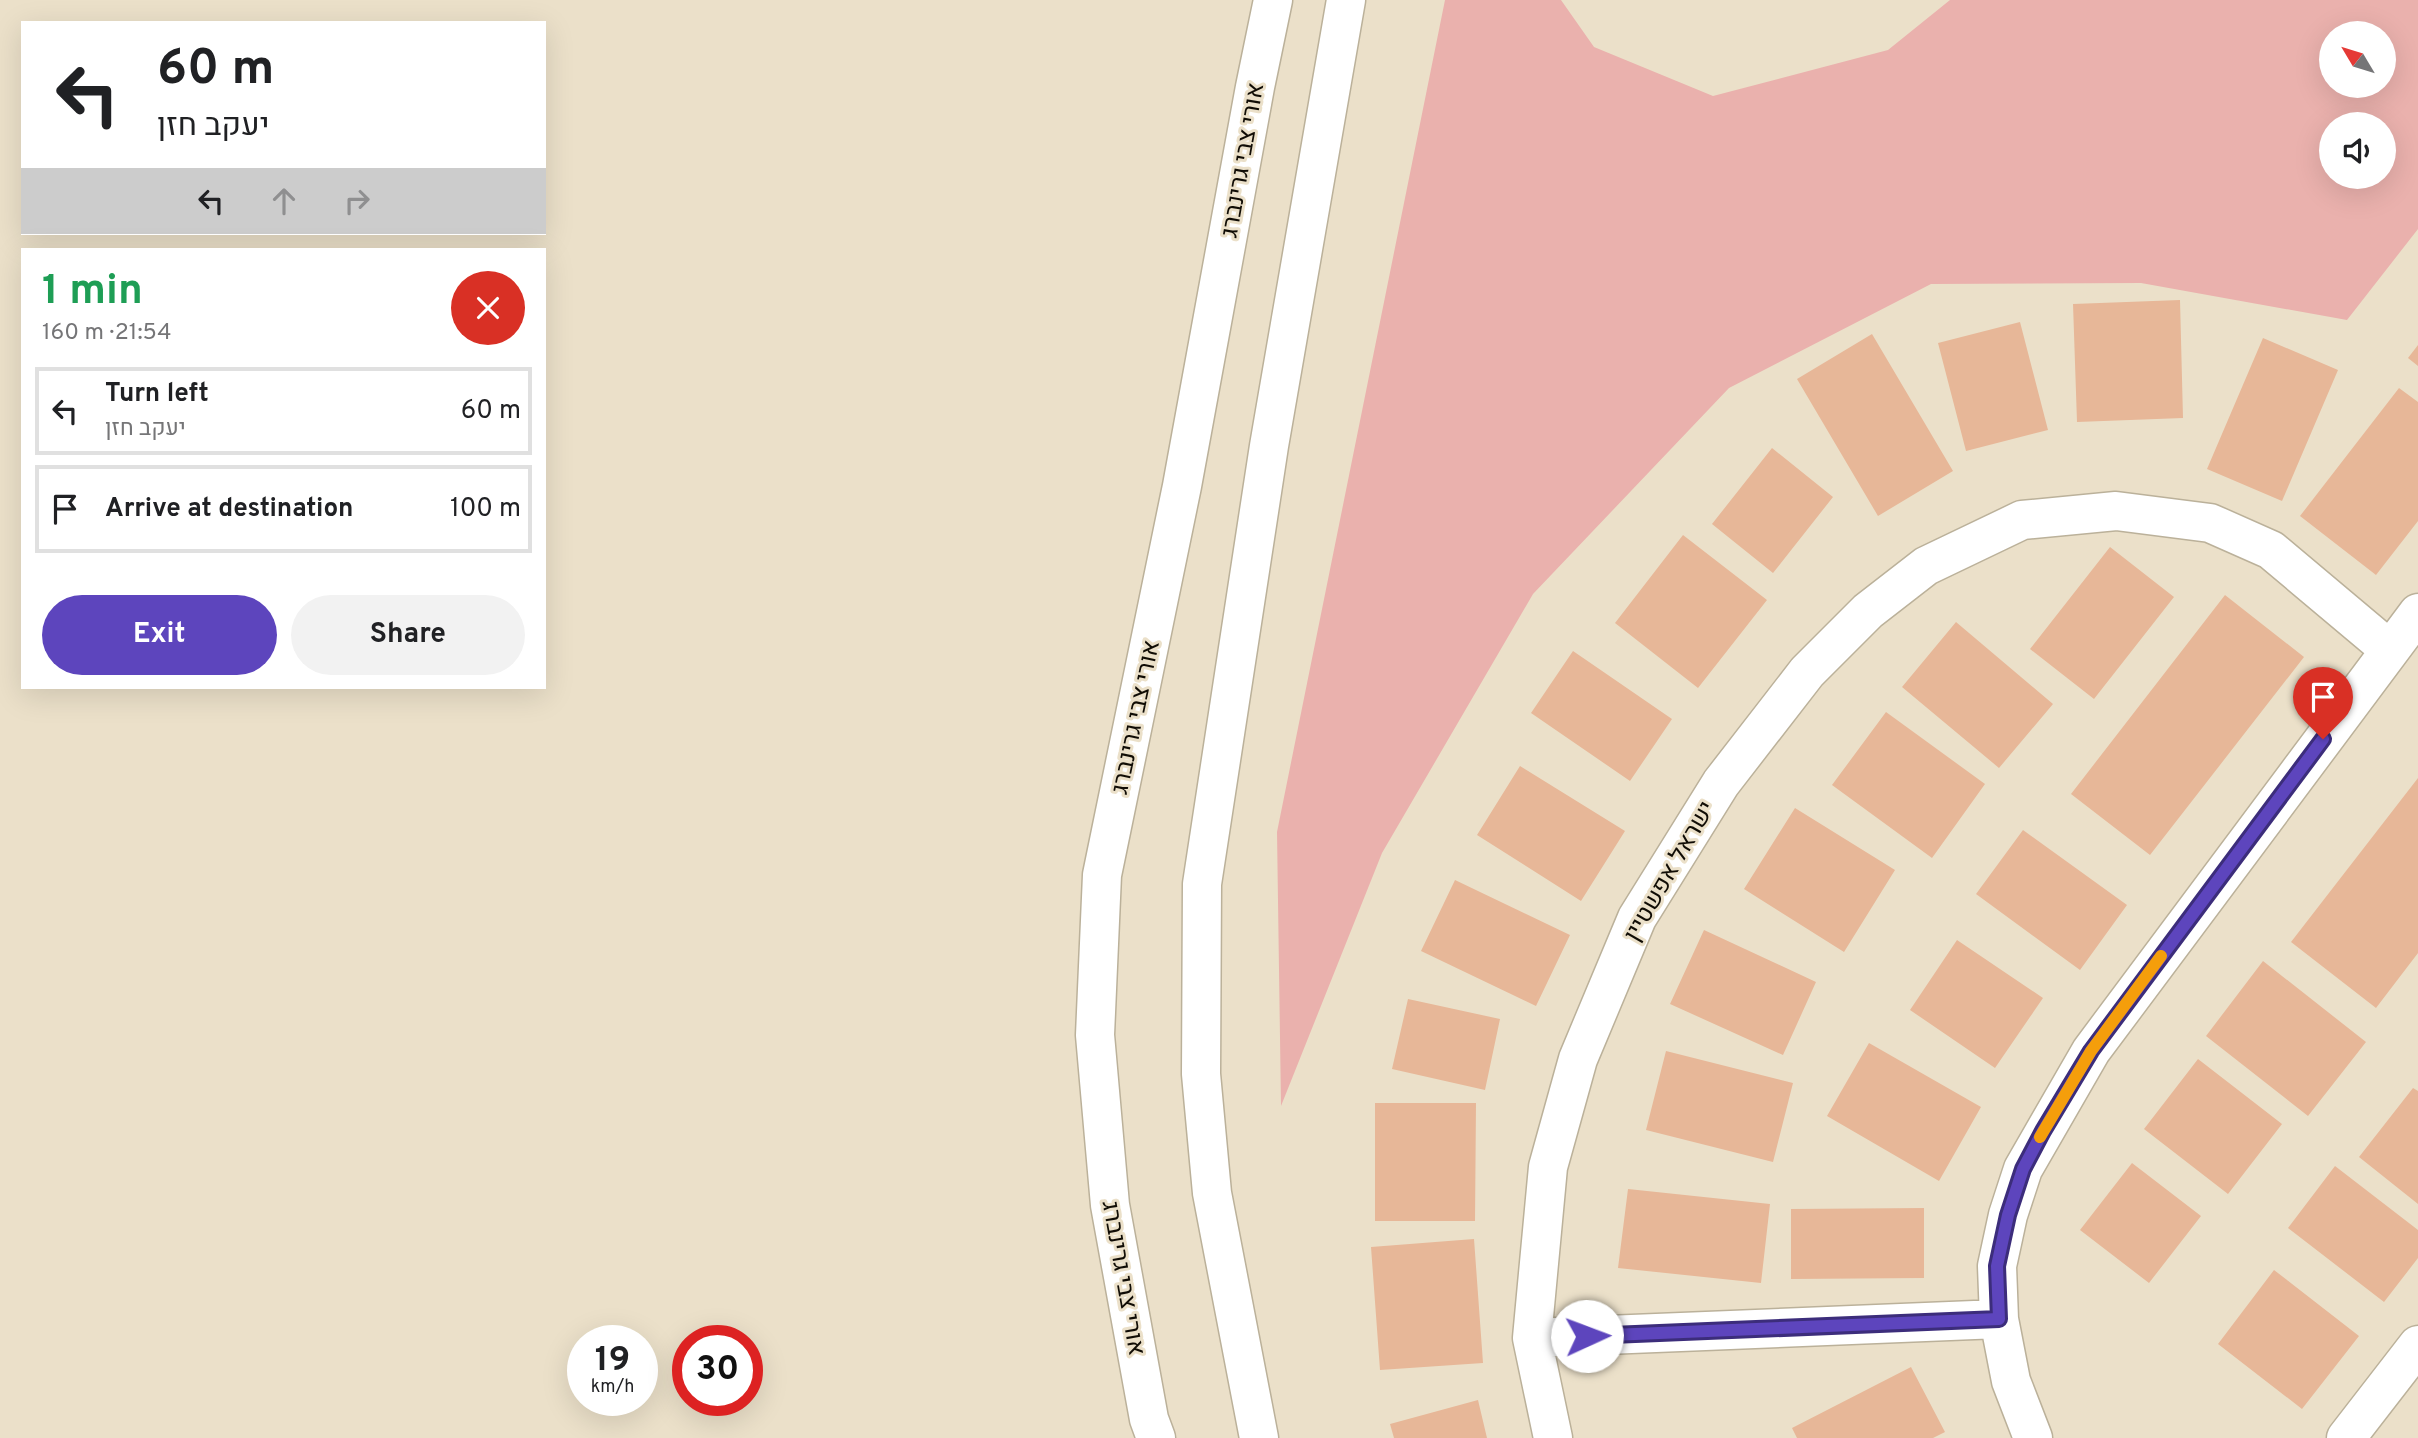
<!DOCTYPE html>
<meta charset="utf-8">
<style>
body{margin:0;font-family:Overpass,Heebo,sans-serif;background:#f2f2f2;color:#202124;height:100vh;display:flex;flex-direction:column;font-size:26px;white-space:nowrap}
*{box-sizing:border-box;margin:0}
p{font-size:23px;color:#757577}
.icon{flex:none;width:38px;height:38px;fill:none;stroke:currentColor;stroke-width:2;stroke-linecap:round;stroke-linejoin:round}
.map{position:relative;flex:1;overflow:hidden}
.sheet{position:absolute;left:21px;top:248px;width:525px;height:441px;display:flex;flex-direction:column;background:#fff;border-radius:0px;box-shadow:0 7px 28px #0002}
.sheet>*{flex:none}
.top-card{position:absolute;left:21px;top:21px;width:525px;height:214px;border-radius:0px;box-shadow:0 7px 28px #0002;background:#fff;color:#202124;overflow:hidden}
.needle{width:46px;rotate:308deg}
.buttons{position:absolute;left:2319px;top:21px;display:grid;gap:14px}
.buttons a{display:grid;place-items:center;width:77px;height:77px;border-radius:50%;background:#fff;box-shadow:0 7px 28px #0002;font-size:35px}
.speed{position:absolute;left:567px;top:1325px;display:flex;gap:14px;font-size:35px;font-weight:700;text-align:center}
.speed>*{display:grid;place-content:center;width:91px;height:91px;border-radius:50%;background:#fff;box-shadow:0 7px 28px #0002;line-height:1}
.speed small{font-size:18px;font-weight:400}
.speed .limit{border:10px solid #d22;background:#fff;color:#111}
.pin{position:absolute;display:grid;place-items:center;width:60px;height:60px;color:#fff;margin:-72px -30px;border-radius:50% 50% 50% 0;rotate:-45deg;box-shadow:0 0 7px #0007}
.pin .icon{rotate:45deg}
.me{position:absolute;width:77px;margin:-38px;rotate:88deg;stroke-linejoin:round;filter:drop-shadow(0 0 5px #0008)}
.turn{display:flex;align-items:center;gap:24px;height:147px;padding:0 21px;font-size:32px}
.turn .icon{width:91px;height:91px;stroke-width:2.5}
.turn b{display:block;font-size:49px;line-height:60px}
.lanes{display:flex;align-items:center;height:66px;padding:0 21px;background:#0003;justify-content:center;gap:35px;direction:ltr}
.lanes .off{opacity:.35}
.round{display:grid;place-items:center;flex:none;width:74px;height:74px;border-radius:37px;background:#f2f2f2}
.headline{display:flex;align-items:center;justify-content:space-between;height:119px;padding:0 21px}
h1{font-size:42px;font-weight:700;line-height:52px;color:#1e9e55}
.primary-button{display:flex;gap:14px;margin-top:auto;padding:14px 21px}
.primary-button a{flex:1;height:80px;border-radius:42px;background:#5d45bd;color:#fff;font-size:28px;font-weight:700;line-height:80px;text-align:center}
.primary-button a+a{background:#f2f2f2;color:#202124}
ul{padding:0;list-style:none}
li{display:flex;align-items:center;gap:21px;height:88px;margin:0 14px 10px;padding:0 7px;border:4px solid #e0e0e0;border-radius:0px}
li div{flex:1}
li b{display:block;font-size:26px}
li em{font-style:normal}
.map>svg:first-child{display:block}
.green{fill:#eab1ad;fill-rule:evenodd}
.building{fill:#e7b798}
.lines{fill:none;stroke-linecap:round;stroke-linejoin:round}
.street-casing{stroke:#bbb19a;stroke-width:41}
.secondary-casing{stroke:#bbb19a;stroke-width:41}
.street{stroke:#fff;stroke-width:38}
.secondary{stroke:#fff;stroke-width:38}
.route-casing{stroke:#3c2d7b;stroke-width:18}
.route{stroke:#5d45bd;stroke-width:12}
.slow{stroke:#f59e0b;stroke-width:12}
.labels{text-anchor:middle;stroke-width:6;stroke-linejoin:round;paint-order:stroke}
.street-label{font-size:24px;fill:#100c05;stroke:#ebe0c9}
</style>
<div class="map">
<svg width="2418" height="1438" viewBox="0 0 2418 1438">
<rect width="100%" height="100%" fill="#ebe0c9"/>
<path class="green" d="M1445,0H1561L1594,47L1713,96L1888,50L1950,0H2418V229L2347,320L2141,283L1931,284L1729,388L1533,594L1382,853L1281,1106L1277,832ZM2331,33H2384V86H2331ZM2331,124H2384V177H2331Z"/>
<path class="building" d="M2180,300L2183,418L2077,422L2073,304Z
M2020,322L2048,430L1966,451L1938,343Z
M1872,334L1953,471L1878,516L1797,379Z
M2263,338L2338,370L2282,501L2207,469Z
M2418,345V366L2408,358Z
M2399,388L2418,402V521L2376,575L2300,516Z
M1772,448L1833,497L1773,573L1712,524Z
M1683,535L1767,600L1698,688L1615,623Z
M2110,547L2174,597L2094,699L2030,649Z
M2225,595L2304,657L2150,855L2071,794Z
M1956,622L2053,704L1999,768L1902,687Z
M1573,651L1672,719L1630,781L1531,713Z
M1886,712L1985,784L1932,858L1832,785Z
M1520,766L1625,831L1581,901L1477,835Z
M2418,778V953L2376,1008L2291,942Z
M1795,808L1895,870L1844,952L1744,889Z
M2023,830L2127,905L2080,970L1976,894Z
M1455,880L1570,935L1536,1006L1421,951Z
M1704,930L1816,982L1783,1055L1670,1004Z
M1957,940L2043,998L1995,1068L1910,1010Z
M2263,961L2366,1042L2308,1116L2206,1036Z
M1408,999L1500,1019L1485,1090L1392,1069Z
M1869,1043L1981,1107L1939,1181L1827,1116Z
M1666,1051L1793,1083L1773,1162L1646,1130Z
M2198,1059L2282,1124L2228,1194L2144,1129Z
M2413,1088L2418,1091V1204L2359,1157Z
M1375,1103H1476L1475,1221H1375Z
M2132,1163L2201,1216L2149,1283L2080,1230Z
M2335,1166L2418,1230V1258L2384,1302L2288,1228Z
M1628,1189L1770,1204L1761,1283L1618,1268Z
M1924,1208V1278L1791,1279V1209Z
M1474,1239L1483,1363L1380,1370L1371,1247Z
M2274,1270L2359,1336L2302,1409L2218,1344Z
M1911,1367L1945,1432L1933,1438H1797L1792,1428Z
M1478,1400L1487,1438H1394L1390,1424Z"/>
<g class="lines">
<g class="street-casing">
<path id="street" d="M1999,1319L1532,1338L1548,1167L1578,1059L1637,918L1721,783L1807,672L1868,611L1926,566L2022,520L2116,511L2210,523L2271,550L2390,650
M1532,1338L1553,1438
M2033,1438L2011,1381L1999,1319L1997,1266L2008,1215L2023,1169L2091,1051L2418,613"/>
</g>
<g class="secondary-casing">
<path id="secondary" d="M1156,1438L1149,1419L1110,1205L1095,1035L1102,875L1182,486L1255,87L1273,0
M1259,1438L1212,1193L1201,1074L1202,884L1269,446L1346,0
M2346,1438L2418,1345"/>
</g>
<use href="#street" class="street"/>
<use href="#secondary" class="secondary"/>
</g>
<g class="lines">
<g class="route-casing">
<path id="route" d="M1587,1336L1999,1319L1997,1266L2008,1215L2023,1169L2043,1131L2091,1051L2323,739"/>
</g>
<use href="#route" class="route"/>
<path class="slow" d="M2040,1137L2091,1051L2161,956"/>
</g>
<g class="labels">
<g class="street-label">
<text transform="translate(1242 160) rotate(-80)" y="8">אורי צבי גרינברג</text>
<text transform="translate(1135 717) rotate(-78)" y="8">אורי צבי גרינברג</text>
<text transform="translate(1669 871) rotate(-60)" y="8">ישראל אפשטיין</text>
<text transform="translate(1124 1278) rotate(80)" y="8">אורי צבי גרינברג</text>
</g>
</g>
</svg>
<div class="buttons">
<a><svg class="needle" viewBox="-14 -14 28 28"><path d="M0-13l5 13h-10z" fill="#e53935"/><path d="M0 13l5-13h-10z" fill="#757577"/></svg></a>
<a><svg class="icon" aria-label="sound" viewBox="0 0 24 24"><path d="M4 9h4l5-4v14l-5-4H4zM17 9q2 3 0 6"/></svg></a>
</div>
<div class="speed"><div>19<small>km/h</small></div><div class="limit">30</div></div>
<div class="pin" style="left:2323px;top:739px;background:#d93025"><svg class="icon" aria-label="arrive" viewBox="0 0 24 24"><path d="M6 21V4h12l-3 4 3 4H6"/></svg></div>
<svg class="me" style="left:1587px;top:1336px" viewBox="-20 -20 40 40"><circle r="19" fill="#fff"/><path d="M0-13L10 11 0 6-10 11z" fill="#5d45bd"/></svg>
<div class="top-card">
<div class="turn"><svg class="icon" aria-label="left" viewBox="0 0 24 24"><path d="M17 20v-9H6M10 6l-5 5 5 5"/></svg><div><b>60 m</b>יעקב חזן</div></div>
<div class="lanes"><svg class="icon" aria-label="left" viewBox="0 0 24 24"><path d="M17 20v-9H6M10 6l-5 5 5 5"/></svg><svg class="icon off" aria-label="ahead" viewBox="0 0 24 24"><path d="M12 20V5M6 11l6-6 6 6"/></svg><svg class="icon off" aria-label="right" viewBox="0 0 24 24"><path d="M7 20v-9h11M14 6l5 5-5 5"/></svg></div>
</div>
<section class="sheet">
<div class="headline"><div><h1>1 min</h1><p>160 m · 21:54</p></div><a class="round" style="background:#d93025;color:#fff"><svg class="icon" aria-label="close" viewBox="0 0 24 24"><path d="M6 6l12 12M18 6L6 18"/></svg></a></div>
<ul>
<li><svg class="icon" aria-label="left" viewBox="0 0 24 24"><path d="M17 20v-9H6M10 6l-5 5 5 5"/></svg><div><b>Turn left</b><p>יעקב חזן</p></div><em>60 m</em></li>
<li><svg class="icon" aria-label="arrive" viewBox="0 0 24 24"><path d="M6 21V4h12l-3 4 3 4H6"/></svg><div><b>Arrive at destination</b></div><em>100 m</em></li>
</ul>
<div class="primary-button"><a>Exit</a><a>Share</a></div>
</section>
</div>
